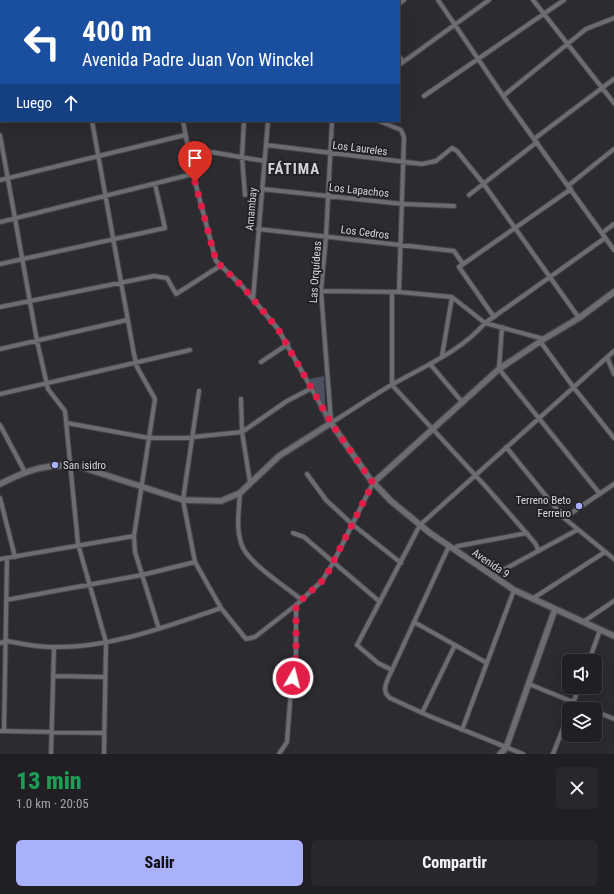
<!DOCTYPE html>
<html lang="es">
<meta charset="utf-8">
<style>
body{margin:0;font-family:"Roboto Condensed",sans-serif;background:#28282c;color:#f1f3f6;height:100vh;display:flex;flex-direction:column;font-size:15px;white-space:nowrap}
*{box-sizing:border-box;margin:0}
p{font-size:13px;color:#a2a3a6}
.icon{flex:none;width:22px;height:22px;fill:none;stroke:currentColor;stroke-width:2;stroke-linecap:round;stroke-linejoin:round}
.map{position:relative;height:754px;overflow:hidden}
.panel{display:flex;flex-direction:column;background:#202024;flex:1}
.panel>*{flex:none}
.guide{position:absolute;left:0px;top:0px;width:400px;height:122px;box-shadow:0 4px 16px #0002,0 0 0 1px #3d3e41;background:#1a4fa0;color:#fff;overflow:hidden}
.buttons{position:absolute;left:562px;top:654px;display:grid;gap:8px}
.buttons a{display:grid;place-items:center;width:40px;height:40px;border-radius:6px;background:#202024;box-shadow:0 4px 16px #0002,0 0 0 1px #3d3e41;font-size:20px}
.pin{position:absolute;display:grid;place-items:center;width:34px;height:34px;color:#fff;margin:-41px -17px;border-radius:50% 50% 50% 0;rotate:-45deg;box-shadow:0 0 4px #0007}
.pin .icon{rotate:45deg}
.me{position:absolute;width:44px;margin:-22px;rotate:8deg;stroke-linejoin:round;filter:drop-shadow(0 0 3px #0008)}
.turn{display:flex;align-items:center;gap:14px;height:84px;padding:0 16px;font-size:18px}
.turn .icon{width:52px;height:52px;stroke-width:2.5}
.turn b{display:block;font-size:28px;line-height:34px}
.then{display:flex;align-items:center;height:38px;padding:0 16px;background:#0003;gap:8px;font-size:15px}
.round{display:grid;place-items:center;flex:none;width:42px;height:42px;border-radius:6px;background:#28282c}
.overview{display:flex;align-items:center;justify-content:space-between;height:68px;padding:0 16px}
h1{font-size:24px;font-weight:800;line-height:30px;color:#1e9e55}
.cta{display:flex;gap:8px;margin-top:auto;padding:8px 16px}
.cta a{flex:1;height:46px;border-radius:6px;background:#a9b0fc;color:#111;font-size:16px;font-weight:800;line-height:46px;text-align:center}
.cta a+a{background:#28282c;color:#f1f3f6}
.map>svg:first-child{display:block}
.green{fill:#4d5061}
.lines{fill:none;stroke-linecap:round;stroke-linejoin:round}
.street-casing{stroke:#45464a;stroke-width:6}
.secondary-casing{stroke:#45464a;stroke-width:8}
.street{stroke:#6c6d72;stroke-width:4}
.secondary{stroke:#6c6d72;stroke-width:5.5}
.route{stroke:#e11d48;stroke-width:7;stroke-dasharray:0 12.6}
.poi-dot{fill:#a9b0fc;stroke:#212226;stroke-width:1.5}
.labels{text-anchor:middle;stroke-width:4;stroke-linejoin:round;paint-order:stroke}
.street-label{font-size:11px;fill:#d4d5d8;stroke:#212226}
.poi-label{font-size:11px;fill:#d4d5d8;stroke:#212226;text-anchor:start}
.district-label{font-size:15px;font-weight:bold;letter-spacing:1px;fill:#d2d3d9;stroke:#212226}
</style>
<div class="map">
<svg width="614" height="754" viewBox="0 0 614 754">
<rect width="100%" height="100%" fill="#2b2b30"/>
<path class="green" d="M324,376L326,423L305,380Z"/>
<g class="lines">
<g class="street-casing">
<path id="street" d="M364,0V1
M438,0L508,103L614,250
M533,0L614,103
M257,1L258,0
M332,1L333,0
M399,4L404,0
M0,35L1,37
M399,56L403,62
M399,65L489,0
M0,85L1,55
M0,93H1
M424,96L564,0
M503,96L586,29L614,18
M92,121L134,354L137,367L155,399L134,536L135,552L159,629
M183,121L193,174L216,261L242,286L278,329L331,423
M244,121L242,157L245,195
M379,121L401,130L404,137L399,292
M0,135L37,341L48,389L65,411L78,544L106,642L104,754
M534,139L614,79
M266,145L422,164L436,161L452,148L457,151L483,183L579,318
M187,148L264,161
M0,180L185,135
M569,185L614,149
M262,189L403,204L454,206
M469,195L537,142
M0,222L193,174
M258,229L454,251L463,264
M602,233L614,224
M0,264L165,228L155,184
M321,291L399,292L452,297L485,323L544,339
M392,292V385L488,489L535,543L539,551
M253,299L268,121
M0,307L154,276L167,278L176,294L220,266
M494,317L459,267L571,189
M502,327L499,369L600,494
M540,341L574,388L614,438
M0,349L127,320
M442,356L452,297
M607,357L614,374
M261,362L288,344
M430,364L463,403
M199,391L183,500L195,562L221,608L246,639L255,637L296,605L322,581L333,563L373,483
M0,394L190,350
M241,399L242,432L250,482
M331,421L321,291L326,237L332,121
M67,423L149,438H183L242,432L287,401L312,388
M331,423C352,410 372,396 393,384C425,366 461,351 485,323L605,238
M0,425L25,472
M506,447L564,518L614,559
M307,474L326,500L352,524L401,563
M240,493C239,509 236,527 241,543C246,562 286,587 302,600
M0,498L15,557
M564,518L614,484
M293,533L304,537L380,602
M449,546L392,670C388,679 380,691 390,698L429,716L523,754
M453,549L458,546L527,533
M0,559L134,536
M492,576L577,530
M532,599L605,552
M6,600L142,575L195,562
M414,622L487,663
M583,622L614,601
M0,643L6,641C20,643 36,647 51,647C108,649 168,626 221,608
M589,661L600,630
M392,670L378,663L357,645L420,525L614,351
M53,676L105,677
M529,684L590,709
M571,709L579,687
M595,711L614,719
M422,713L455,645
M462,730L514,590
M0,731L104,733
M4,731L7,559
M51,754L54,647
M279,754L287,742L290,702L296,653V605
M553,754L569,713"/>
</g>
<g class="secondary-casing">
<path id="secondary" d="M373,483L499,369L544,339L579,318L614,292
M0,484C27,470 50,462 81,467L183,500L221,501L240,493L279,456L331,423L370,479L391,501L430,533L514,590L614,636
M500,754L506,748L555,609"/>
</g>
<use href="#street" class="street"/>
<use href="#secondary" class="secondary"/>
</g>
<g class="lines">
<path class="route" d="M195,182L216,261L242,286L278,329L331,423L373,483L328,572L322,581L296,605V653L293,678"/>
</g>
<g class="poi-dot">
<circle cx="55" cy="465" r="4"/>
<circle cx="579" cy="506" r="4"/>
</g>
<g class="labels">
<g class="street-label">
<text transform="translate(360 148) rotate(7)" y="4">Los Laureles</text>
<text transform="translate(359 190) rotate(6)" y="4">Los Lapachos</text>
<text transform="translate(251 209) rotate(-85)" y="4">Amambay</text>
<text transform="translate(365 232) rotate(7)" y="4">Los Cedros</text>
<text transform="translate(315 272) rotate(-86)" y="4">Las Orquídeas</text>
<text transform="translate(491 563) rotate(34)" y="4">Avenida 9</text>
</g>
<g class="poi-label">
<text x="63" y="469">San isidro</text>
<text x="571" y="504" text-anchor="end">Terreno Beto<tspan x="571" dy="13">Ferreiro</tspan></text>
</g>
<g class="district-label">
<text x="294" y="174">FÁTIMA</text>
</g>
</g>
</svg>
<div class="buttons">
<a><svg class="icon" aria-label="sound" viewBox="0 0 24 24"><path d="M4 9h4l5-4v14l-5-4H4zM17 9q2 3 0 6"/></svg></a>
<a><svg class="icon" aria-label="layers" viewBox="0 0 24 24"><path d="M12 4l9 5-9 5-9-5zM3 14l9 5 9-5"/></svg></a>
</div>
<div class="pin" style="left:195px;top:182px;background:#d93025"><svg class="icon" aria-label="arrive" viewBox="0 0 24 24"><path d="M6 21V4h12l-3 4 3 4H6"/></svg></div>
<svg class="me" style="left:293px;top:678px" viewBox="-20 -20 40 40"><circle r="17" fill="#e11d48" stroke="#fff" stroke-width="3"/><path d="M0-11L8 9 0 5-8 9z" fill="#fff"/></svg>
<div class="guide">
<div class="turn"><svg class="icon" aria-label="left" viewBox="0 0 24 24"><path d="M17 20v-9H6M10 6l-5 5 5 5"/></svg><div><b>400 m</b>Avenida Padre Juan Von Winckel</div></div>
<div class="then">Luego<svg class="icon" aria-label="ahead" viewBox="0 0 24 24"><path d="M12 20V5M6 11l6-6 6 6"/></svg></div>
</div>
</div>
<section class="panel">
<div class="overview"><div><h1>13 min</h1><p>1.0 km · 20:05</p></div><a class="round"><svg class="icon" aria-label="close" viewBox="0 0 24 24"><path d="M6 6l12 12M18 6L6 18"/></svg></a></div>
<div class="cta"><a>Salir</a><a>Compartir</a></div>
</section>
